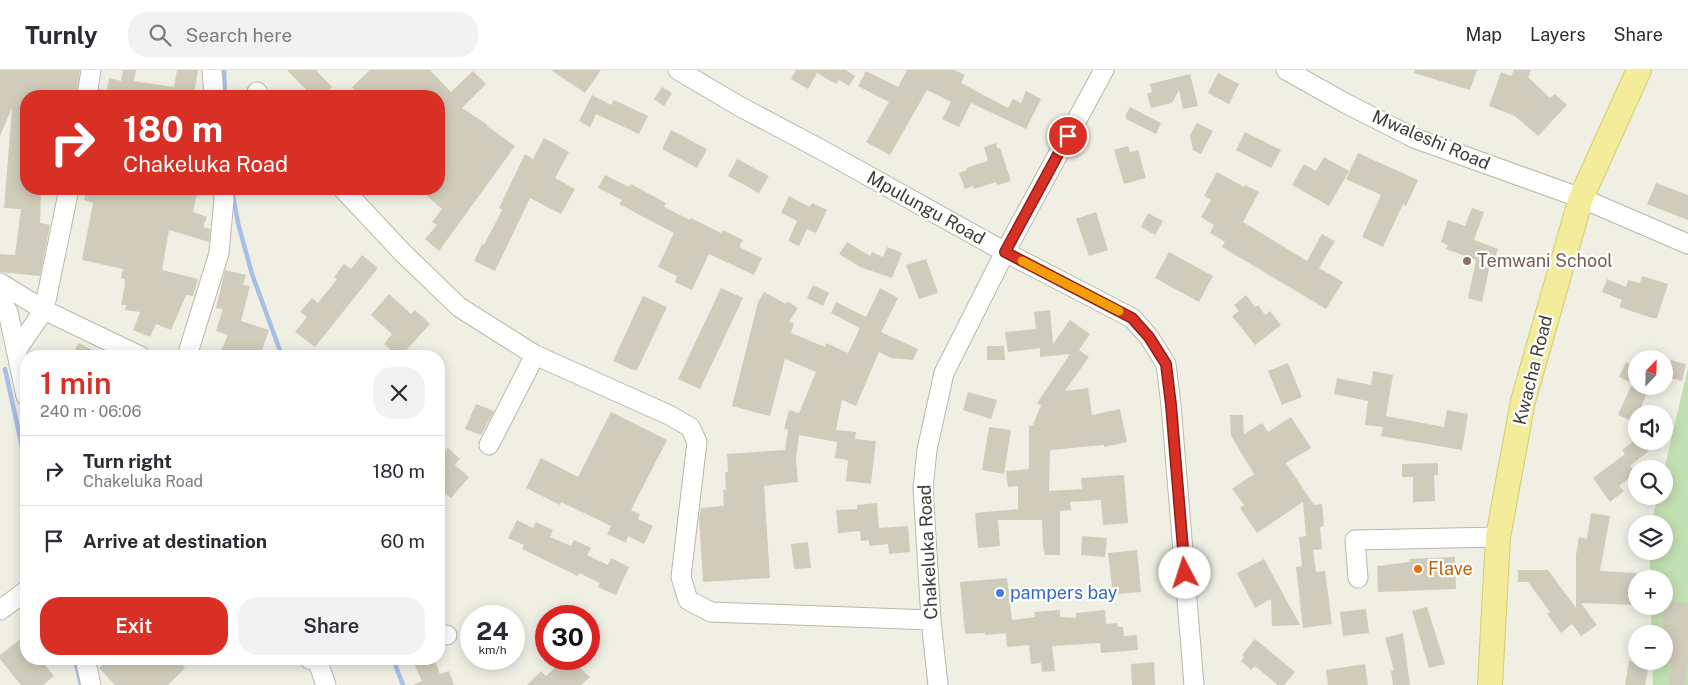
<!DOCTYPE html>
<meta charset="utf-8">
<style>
body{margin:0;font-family:"Public Sans",sans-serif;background:#f2f2f3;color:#2b2b33;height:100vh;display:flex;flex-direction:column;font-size:19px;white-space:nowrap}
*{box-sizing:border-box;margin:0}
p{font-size:16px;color:#7c7c81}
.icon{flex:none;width:28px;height:28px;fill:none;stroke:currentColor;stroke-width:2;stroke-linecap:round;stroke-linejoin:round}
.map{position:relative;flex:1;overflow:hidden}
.details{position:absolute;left:20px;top:280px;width:425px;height:315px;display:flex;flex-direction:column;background:#fff;border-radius:20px;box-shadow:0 2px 12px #0003}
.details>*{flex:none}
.banner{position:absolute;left:20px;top:20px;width:425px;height:105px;border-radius:20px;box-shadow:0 2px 12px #0003;background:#d93025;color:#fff;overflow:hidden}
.needle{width:32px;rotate:23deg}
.tools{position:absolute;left:1628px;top:280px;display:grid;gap:10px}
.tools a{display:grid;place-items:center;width:45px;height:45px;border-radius:50%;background:#fff;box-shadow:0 2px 12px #0003;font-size:25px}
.speed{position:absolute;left:460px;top:535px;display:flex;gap:10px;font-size:25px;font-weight:700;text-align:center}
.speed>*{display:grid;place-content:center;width:65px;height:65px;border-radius:50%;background:#fff;box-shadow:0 2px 12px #0003;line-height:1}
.speed small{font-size:12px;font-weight:400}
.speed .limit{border:8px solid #d22;background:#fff;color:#111}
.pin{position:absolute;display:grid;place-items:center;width:42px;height:42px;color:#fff;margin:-21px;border:2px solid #fff;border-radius:50%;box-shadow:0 1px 5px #0007}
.me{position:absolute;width:55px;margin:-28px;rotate:355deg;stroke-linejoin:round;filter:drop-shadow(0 0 4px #0008)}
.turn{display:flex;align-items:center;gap:18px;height:105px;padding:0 20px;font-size:22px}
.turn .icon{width:65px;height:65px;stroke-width:2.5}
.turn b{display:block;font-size:35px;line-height:42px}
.round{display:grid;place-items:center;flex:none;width:52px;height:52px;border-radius:20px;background:#f2f2f3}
.overview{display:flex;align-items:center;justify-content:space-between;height:85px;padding:0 20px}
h1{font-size:30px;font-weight:600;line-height:38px;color:#d93025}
.cta{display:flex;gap:10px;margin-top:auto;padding:10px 20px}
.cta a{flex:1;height:58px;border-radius:20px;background:#d93025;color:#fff;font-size:20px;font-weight:600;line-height:58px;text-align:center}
.cta a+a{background:#f2f2f3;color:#2b2b33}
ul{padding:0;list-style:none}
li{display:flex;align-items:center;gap:15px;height:70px;padding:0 20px;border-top:1px solid #e1e1e2}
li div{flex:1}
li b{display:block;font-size:19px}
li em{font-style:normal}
header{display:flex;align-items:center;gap:30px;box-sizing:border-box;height:70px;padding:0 25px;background:#fff;border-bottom:1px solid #e1e1e2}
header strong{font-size:24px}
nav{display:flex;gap:28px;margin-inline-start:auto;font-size:18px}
.search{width:350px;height:45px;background:#f2f2f3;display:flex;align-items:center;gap:12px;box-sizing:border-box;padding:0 18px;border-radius:20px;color:#7c7c81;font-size:19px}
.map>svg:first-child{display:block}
.green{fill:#c1e0b1}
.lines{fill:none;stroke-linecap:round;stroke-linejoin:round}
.stream{stroke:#a7bfe6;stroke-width:4.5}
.building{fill:#d0ccbb}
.minor-casing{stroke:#bab8a8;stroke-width:21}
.major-casing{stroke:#d4cc6e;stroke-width:26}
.minor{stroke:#fff;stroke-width:19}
.major{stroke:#f2ec9b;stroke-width:24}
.route-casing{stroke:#8d1f18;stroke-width:12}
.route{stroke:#d93025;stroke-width:9}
.slow{stroke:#f59e0b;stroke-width:9}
.education-dot{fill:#8d6e63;stroke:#fff;stroke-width:2}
.food-dot{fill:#e8710a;stroke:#fff;stroke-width:2}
.shop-dot{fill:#3f7fe0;stroke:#fff;stroke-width:2}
.labels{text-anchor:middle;stroke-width:4.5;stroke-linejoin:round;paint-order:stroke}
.street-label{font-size:18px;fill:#413f35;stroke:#fff}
.education-label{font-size:18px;fill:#785e54;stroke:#fff;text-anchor:start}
.food-label{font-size:18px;fill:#c56008;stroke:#fff;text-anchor:start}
.shop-label{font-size:18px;fill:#366cbe;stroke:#fff;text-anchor:start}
</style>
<header>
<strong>Turnly</strong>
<div class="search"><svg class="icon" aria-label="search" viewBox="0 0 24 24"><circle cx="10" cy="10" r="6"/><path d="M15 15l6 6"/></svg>Search here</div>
<nav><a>Map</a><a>Layers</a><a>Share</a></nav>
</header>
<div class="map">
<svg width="1688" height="615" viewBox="0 0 1688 615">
<rect width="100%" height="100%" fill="#f0efe4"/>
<path class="green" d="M1688,298V615H1653L1652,591H1664V564H1651V536H1664V509H1650V481H1664V454H1651L1658,426H1664V400Z"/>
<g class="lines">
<path class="stream" d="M224,0L225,26
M232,120L238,153L252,204L282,286
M5,299L26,395
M75,589L81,615
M393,589L403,615"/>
</g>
<path class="building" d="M0,0H80L76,26H26V119H41L40,153L50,155L40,206L0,202V184L15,185L21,139L4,138L12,38L0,66Z
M123,0H136L134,11L174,17L177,0H198L194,26H98L99,19L107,21L109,8L121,11Z
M287,0H316L332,17L322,26H312Z
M370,0H430L451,22L473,1L486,14L462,38L488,55L487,56L515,76L439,181L425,169L437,155L432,152L442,139L419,119H439V26H360L352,17Z
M551,0H601L585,23Z
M796,0H846L855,6L849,16L839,10L836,14L817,3L808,19L791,9Z
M907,0H954L965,5L961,13L1008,38L1013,29L1021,33L1026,21L1041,29L1026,59L971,33L959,57L942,49L951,32L927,20L890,85L866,72L889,32L858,16L866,1L898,17Z
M1415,0H1477L1470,20L1414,3Z
M1514,0H1531L1528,7L1550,28L1555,24L1567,35L1538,66L1515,46L1489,36L1501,2L1511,6Z
M1218,3L1239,14L1229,34L1208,23Z
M1190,4L1198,36L1183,39L1179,20L1172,33L1151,38L1147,24L1152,22L1150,14Z
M662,17L672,23L664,36L654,29Z
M592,25L611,35L614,30L648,46L639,64L596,44L590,57L579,51Z
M1130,37L1161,53L1156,64L1126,49V44Z
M1197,53L1213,61L1201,84L1193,80L1190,65Z
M671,60L707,79L697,98L662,79Z
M1245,62L1281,80L1271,98L1236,80Z
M544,68L569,82L555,108L575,119L561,144L530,128L495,201L474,191L482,174L484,175L495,154L502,140L499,138L525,84L533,89Z
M996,73L998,79L1000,78L1011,111L997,115L996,112L974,119L973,116L965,119L959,103L967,100L966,98L988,91L984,77Z
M1128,76L1130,82L1138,80L1146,108L1124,114L1114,80Z
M1358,83L1418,110L1406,136L1403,134L1383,177L1362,167L1381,125L1346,109Z
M1324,87L1349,101L1329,136L1292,115L1304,94L1316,101Z
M737,89L769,106L759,123L728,106Z
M1217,102L1244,117L1245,115L1259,122L1243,152L1307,191L1322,164L1335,171L1319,198L1343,212L1326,239L1222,177L1225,172L1210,163L1214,155L1201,147L1211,130L1204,126Z
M605,105L629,117L631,114L666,133L664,137L690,150L691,148L721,163L723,160L743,170L739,177L762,188L754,205L709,184L692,220L675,212L677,206L658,197L674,163L619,134L622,130L598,118Z
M1656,113L1688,125V150L1647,134Z
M87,119H198L193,142L207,147L203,157L210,159L209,172L169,160L162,200L198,209L193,226L186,225L171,260L156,254L150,267L133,260L140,242L125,240L126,235H121L125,215H124L125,209L121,208L123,199L82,190L93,133L84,130Z
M789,126L810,137L812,133L827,140L816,163L807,159L799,176L788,171L797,151L781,143Z
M1472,138L1484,142L1474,170L1498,179L1492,195H1490L1482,232L1468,228L1476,190L1446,179L1448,175L1441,172L1448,150L1465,156Z
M1096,142L1108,180L1089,186L1076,149Z
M1148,143L1163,151L1155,165L1141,157Z
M847,172L870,186L872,182L883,187L887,177L902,183L892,208L860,197L839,184Z
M1169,182L1213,206L1199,232L1155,208Z
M362,185L378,198L315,277L295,262L307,247L300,242L312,228L318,233L337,209L334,207L344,194L351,199Z
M926,189L938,223L919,229L906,195Z
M225,200L246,205L243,215L250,216L241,251L269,260L260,286H229L220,283L228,265L216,261L223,239L216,238Z
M1642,206L1668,214L1657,248H1652L1619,237L1622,230L1602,222L1607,209L1626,217L1628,210L1640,213Z
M813,215L829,223L823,236L807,228Z
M721,218L743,228L700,319L678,309Z
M880,218L898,228L881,262L918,279L913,290L891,288L879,282L856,336L842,330L836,360L856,362L855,369L876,371L871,414L846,411L848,390L835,388L837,372L799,365L796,388L798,412L764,416L770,508L703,512L699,448L701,438L724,436L723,420H726L725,402H728L727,384L785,380L788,360L784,359L789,340L799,343L816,302L785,289L770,346L732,336L758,232L764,222L786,234L787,231L798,238L789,252L794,253L791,263L825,277L826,273L848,283L860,258L831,243L836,232L866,247Z
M389,224L411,244L415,240L430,254L401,286H398L384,274L392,264L371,245Z
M1246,225L1255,237L1258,235L1265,245L1270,241L1281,255L1255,275L1232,246L1239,241L1234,235Z
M643,226L667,237L637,300H633L613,291Z
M1050,240L1053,274L1070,250L1090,264L1079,280L1089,287L1065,321L1088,318L1092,345L1120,339L1127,372L1104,377V375L1050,380L1049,421L1082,419L1081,408L1124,405L1128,453L1103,455L1101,430L1070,432L1071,440L1060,441V485H1045L1043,475L1042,450H998L1000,476L978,478L975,443L1018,439V416L1008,417L1006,401L1029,399V356L1033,355L1041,335L1037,333L1070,284L1040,287V278L1008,282L1005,262L1036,259L1034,242Z
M79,273L103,286H71Z
M987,276H1004L1005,290H987Z
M1671,290L1686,294L1682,311L1666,307Z
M1626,292L1636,297V315L1619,307Z
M1288,293L1302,327L1282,335L1268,301Z
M1373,301L1393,305L1386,346L1444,357L1447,340L1468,344L1462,380L1381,366L1383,357L1365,355L1368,331L1334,324L1337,308L1371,315Z
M1631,316H1650L1638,344H1636L1634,352L1618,345Z
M968,322L997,330L991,349L963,340Z
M476,334L494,341L481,365L465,359Z
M611,342L667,370L631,440L640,444L638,449L653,456L644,474L628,466L626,473L607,464L611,456L561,432L560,435L526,418L541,388L578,407Z
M1230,345H1243L1244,364L1262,353L1268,362L1291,347L1311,378L1286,393L1314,435L1322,434L1324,456L1320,457L1322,479L1313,480L1316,502L1325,501L1332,554L1303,558L1296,497L1302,496L1299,467L1306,466L1303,432L1257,463L1240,438L1244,435L1232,419L1254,404L1231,366Z
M989,357L1011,360L1004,404L982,400Z
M1636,369V371H1642L1649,381L1630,396L1636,403L1619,416L1624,421L1610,432L1593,408L1625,384L1622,380Z
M448,378L460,389L455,395L469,407L451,428L439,418V389Z
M1438,393V405H1434L1435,431L1413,432V407H1402V394Z
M877,433L879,458L908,456L910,482L889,484L888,474L869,476V470L861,471L860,461L838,463L836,440L857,439V435Z
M1591,443L1610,446L1600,501L1636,503V535L1581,533L1597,555L1581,566L1572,554L1561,563L1547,544L1550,542L1528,512H1518V500H1548L1576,538V485L1579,467L1587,469Z
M517,450L533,458L536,452L553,460L550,467L571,476L574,470L591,478L587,485L608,495L611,488L629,497L616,525L598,517L600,513L579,503L578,506L522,479L524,475L508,468Z
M1082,466L1107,468L1105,487L1081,485Z
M808,472L811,498L794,499L791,474Z
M1137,480L1141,522L1117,524L1116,517H1112L1108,483Z
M1455,487L1456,519L1378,522L1377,496L1410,492L1409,489Z
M1264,489L1300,555L1272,556L1271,529L1255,538L1237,503Z
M1007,508L1012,550L1035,547L1034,542L1060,540V547L1076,548V543L1105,540L1106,554L1117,553L1118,557H1123L1124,566L1137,565L1138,580L1101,583L1100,573L1052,576L1055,601L1042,602L1041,593L1031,594L1029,575L1007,577L1006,563L985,565V563L965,564L960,512Z
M1664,531L1688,533V594L1684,615H1669L1672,593H1664V564H1662Z
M1427,537L1445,594L1429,598L1412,541Z
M1366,539L1369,563L1343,566L1340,542Z
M1403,563L1410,615H1393L1391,601L1394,600L1385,568Z
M26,565V589H40L54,606L43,615H21L0,589V585Z
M1255,569L1295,602L1284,615H1278L1255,596L1251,600L1241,591L1244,587L1242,585Z
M108,589H176L185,598L168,615H115L99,598Z
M412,589H434L440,604L449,601L454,615H414V614L422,611Z
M564,589H571L590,607L581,615H527L541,601L546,606Z
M1629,591L1649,594L1645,615H1625Z
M1154,592L1155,615H1132L1131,594Z
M1365,594L1368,615H1328L1326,600Z"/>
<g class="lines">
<g class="minor-casing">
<path id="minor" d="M212,0L214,26
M678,0L739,36L820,79L1005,182L1132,248L1149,267L1166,294L1171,335L1194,615
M1286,0L1345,33L1414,68L1581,128L1688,174
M257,22L260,26
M87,26L91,0
M343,119L403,183L459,237L535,285L669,345L690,357L697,372L681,507L688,530L711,542L931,550
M0,213L44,240L140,286
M0,229L8,242L26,326
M16,281L44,240L69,119
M187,286L219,183L224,129L223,119
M489,375L535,285
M1358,508L1355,470L1498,467
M0,540L26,521
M439,565H447
M85,589L91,615
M309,589L318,592L326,615
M938,615L931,550L923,418L927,380L944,303L1005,182L1104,0"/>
</g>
<g class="major-casing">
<path id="major" d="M1490,615L1498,467L1523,331L1581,128L1639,0"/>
</g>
<use href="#minor" class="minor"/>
<use href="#major" class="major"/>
</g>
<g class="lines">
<g class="route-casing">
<path id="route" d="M1068,66L1005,182L1132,248L1149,267L1166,294L1171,335L1185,503"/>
</g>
<use href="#route" class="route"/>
<path class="slow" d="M1022,191L1119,241"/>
</g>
<circle class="education-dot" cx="1467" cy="191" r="5"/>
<circle class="food-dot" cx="1418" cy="499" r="5"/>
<circle class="shop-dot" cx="1000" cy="523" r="5"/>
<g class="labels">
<g class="street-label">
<text transform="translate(1431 70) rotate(23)" y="6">Mwaleshi Road</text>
<text transform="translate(926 138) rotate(29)" y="6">Mpulungu Road</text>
<text transform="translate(1533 300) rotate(-76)" y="6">Kwacha Road</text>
<text transform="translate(928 482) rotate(-93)" y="6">Chakeluka Road</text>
</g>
<g class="education-label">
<text x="1477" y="197">Temwani School</text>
</g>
<g class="food-label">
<text x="1428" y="505">Flave</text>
</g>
<g class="shop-label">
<text x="1010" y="529">pampers bay</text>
</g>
</g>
</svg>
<div class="tools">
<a><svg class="needle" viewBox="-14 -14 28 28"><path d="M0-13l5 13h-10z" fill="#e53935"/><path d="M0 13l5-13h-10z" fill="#7c7c81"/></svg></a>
<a><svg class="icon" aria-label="sound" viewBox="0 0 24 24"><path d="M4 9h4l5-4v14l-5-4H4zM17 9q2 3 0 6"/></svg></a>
<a><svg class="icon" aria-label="search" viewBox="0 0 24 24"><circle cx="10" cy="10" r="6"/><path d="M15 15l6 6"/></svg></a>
<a><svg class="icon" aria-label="layers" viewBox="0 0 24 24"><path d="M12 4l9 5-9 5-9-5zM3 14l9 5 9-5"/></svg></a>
<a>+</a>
<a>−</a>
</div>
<div class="speed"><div>24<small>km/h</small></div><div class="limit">30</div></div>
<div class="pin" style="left:1068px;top:66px;background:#d93025"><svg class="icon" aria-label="arrive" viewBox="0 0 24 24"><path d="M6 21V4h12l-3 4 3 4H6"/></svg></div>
<svg class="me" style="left:1185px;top:503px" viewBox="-20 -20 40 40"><circle r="19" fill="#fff"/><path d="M0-13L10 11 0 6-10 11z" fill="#d93025"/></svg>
<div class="banner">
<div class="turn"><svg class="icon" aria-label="right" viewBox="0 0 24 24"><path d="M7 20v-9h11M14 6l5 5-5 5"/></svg><div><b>180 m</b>Chakeluka Road</div></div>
</div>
<section class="details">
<div class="overview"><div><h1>1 min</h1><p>240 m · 06:06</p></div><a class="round"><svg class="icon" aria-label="close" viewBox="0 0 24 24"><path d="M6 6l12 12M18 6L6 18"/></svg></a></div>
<ul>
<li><svg class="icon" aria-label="right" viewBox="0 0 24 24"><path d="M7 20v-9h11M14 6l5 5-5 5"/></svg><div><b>Turn right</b><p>Chakeluka Road</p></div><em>180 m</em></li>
<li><svg class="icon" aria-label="arrive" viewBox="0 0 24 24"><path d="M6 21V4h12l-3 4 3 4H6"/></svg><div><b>Arrive at destination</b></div><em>60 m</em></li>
</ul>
<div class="cta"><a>Exit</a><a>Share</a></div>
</section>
</div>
